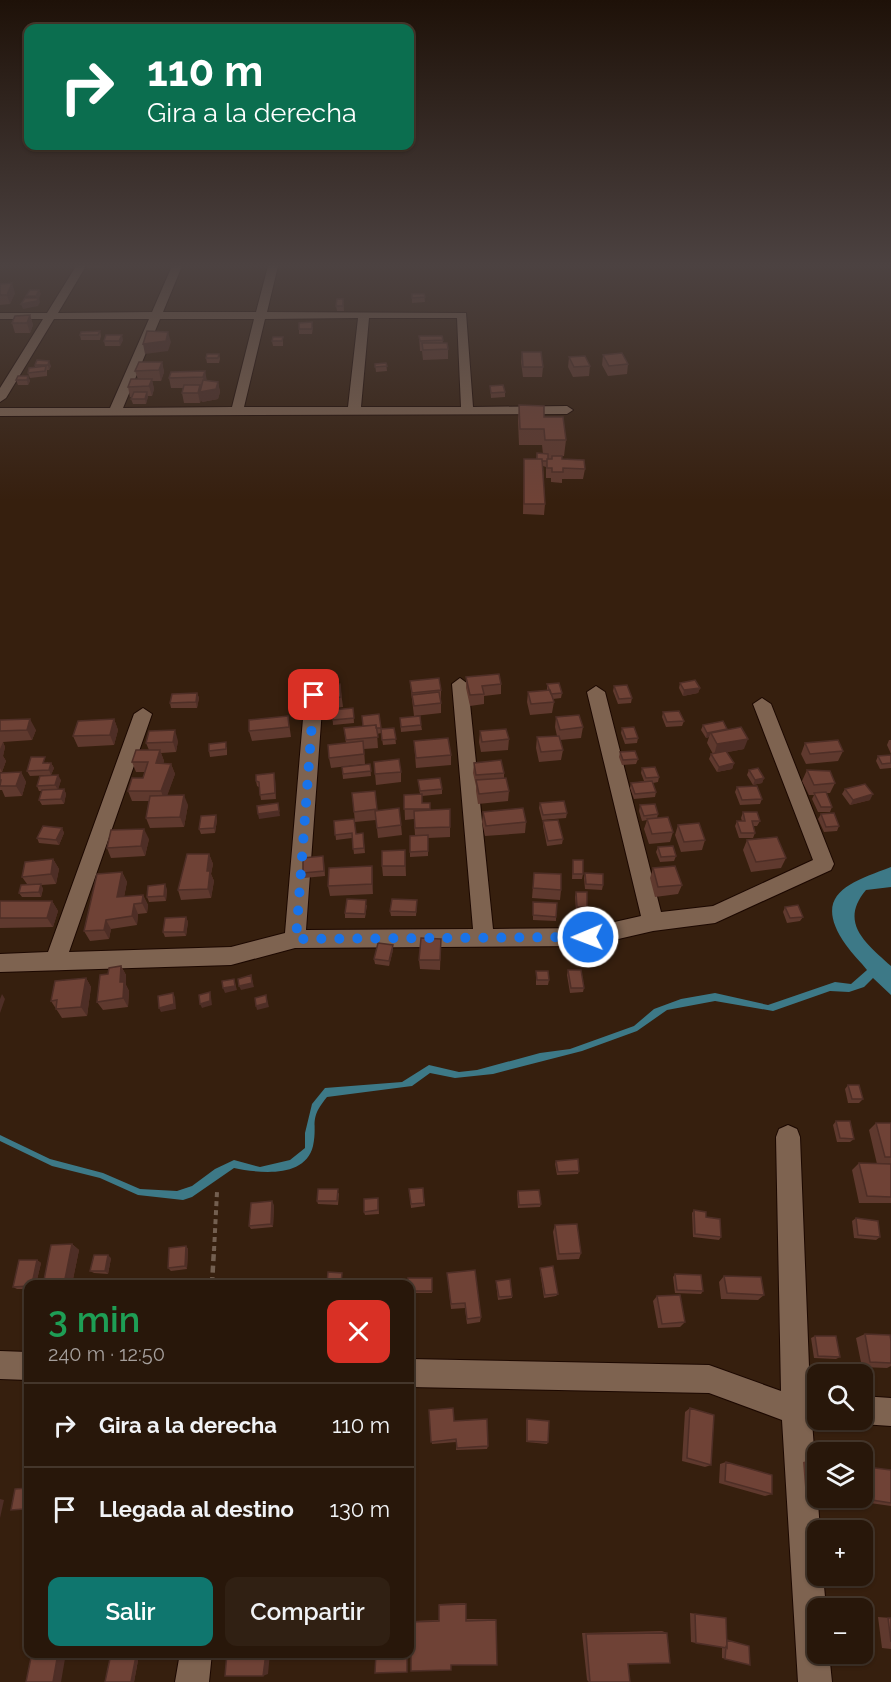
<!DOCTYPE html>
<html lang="es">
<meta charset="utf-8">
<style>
body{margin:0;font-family:Raleway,sans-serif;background:#302013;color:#f1f3f6;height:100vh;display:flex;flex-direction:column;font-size:22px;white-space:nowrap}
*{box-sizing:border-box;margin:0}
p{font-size:20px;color:#a59f9c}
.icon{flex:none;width:33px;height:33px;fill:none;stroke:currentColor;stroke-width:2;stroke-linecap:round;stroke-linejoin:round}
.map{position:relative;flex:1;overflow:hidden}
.sheet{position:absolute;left:24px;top:1280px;width:390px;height:378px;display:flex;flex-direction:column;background:#28170a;border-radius:12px;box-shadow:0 2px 4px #0004,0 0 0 2px #44362b}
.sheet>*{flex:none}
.banner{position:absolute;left:24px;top:24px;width:390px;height:126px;border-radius:12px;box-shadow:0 2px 4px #0004,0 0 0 2px #44362b;background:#0b6e4f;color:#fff;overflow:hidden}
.controls{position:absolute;left:807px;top:1364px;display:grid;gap:12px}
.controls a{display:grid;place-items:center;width:66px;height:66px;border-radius:12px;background:#28170a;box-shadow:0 2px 4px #0004,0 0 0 2px #44362b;font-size:30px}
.pin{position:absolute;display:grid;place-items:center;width:51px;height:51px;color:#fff;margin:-26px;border-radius:12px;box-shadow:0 3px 9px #0006}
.me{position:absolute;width:66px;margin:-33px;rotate:269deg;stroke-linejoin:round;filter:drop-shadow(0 0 4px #0008)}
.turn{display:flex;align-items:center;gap:21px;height:126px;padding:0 24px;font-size:27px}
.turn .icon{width:78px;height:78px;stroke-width:2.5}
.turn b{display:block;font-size:42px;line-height:51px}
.round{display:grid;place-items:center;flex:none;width:63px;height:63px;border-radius:12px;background:#302013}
.overview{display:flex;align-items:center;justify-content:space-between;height:102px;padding:0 24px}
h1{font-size:36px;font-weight:600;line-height:45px;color:#1e9e55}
.button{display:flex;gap:12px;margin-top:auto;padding:12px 24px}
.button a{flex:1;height:69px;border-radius:12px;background:#0f766e;color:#fff;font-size:24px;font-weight:600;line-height:69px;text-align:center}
.button a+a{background:#302013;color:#f1f3f6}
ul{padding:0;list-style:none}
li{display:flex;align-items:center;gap:18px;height:84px;padding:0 24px;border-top:2px solid #44362b}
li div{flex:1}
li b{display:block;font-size:22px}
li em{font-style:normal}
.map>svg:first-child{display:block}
.water{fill:#3d7987}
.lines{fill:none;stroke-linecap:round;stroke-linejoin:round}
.minor-casing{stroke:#1c0800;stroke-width:2}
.path-far1{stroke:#735f50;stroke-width:4;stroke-dasharray:5 4;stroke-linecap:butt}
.path{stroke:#735f50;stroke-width:4.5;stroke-dasharray:7 4.5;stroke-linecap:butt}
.minor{fill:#7e6350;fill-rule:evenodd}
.wall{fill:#5f392e}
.shaded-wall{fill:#4e2e26}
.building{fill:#6f4236;stroke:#4e2e26;stroke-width:1.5}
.route{stroke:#1a73e8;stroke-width:10;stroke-dasharray:0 18}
</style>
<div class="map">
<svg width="891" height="1682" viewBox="0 0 891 1682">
<rect width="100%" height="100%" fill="#361f0e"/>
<path class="water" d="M891,867V887L866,890C838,923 867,944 891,966V995L873,978L864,987L849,992L830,991L773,1011L715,1001L667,1010L637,1031L582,1051L493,1074L455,1078L430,1073L412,1086L327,1097C308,1120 318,1123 313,1146C305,1179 258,1173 234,1168L192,1197L183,1200L138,1195L100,1178L52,1166L0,1141V1135L50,1159L103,1173L140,1189L177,1191L192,1186L215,1169L234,1160L260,1167L290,1160L305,1148V1133L312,1104L325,1088L402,1082L429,1065L459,1072L477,1070L540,1053L570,1049L634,1026L654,1009L681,999L715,993L768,1005L835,982L851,984L867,970C861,962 852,954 846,945C811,895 848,883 891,867Z"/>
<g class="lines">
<g class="minor-casing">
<path id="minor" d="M76,266H86L58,313L152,312L172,266H182L163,312H256L268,266H278L267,312L466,313L473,407L567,406L573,410L567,414L0,416V408H110L149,319H54L6,398L0,402V388L43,319H0V313H47ZM358,318L348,407H244L265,319ZM369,318H457L461,407H361ZM160,319H254L232,407L123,408Z
M460,678L468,684L493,929L588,928L641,916L587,692L596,686L605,692L661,912L713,906L813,860L753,704L762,698L771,704L834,864L831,870L715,923L653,931L588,946L295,948L231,965L0,972V954L48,952L134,714L143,708L152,714L69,952L231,947L285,933L305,695L314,689L323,695L306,930L473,929L452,684Z
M788,1125L797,1129L800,1137L810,1392L818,1393V1419H824L812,1421L820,1530H818V1575H823L826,1608H818V1653H829L832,1682H798L782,1420L709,1393L410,1387V1359L709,1365L781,1391L776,1137L779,1129Z
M0,1351L28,1352V1380L0,1379Z
M862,1396L891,1398V1426L862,1424L852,1420L862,1419Z
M180,1653H212L209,1682H175Z"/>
</g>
<path class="path-far1" d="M214,1251L217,1192"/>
<path class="path" d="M212,1284L214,1249"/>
<use href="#minor" class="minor"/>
</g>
<path class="wall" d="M87,266H103L101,268H87Z
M0,284L15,293L10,304L0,305Z
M412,294H424L425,302L412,303Z
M343,299L344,311H337L336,306Z
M30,315L33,325L30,333H15L12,323Z
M313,327L312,334H299V329Z
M100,331L101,336L100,340H81L80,335Z
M419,336H442L443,343L448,349V359L423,360L422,351H420Z
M283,337V346H273L272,341Z
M123,340L120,346H105L104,341Z
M522,352L543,367L542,377H523L521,362Z
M219,354L220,359L219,363H207L206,358Z
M603,355L628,364L627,374L608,376L602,365Z
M569,357L590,366L589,376L573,377L568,367Z
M37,360L51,366L49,370H47V376L30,378L28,373L35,367V365Z
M162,362L164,372L161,381H152L154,389L152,396H148L146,404H133L131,399L132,397H130L128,387L138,379L135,371Z
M386,363L387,371L376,372L375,364Z
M205,371L206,381L218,382L220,392L218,399L202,402L201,399L200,403H184L182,393L184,388H171L169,378Z
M28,376L30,381L28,385H18L16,380Z
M490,386L505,392V397L491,398Z
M519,405L544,417L566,440L564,456H553L585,469L583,479H562V483L551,482V478H546V467L543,466L545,504L544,515L523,514L524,459H536L537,453L543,454L542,445H519L518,421Z
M466,677L501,684V694L484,696V704L470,706L466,688Z
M410,681L441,690V713L414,716L411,691Z
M680,683L700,688L698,693L683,696L679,688Z
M340,684L343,707L319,710L318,699Z
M547,684L562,693L561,698L553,699L554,702L552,713L530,715L527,702L528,692L547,690Z
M614,686L632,698L631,703L618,704L613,691Z
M197,693L199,698L197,708H171L170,703Z
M353,708L354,723L333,725L332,710Z
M663,712L684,721L682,726L666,727L662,717Z
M379,714L381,729L394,728L396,744L383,745L381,733L377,734L378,748L364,749L365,764L331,768L329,758L346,743L344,728L363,726Z
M288,716L291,737L252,741L249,731Z
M556,717L583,727L581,738L560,740L563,750L561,760L539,762L536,748L537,737L557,736L555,727Z
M400,718L421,725L422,730L401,732Z
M114,719L118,730L114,745L78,747L73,736Z
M0,720L36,730L32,740L3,742L5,747L3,756L6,761L2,772H0Z
M703,725L727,729L744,749L727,752L734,763L732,769L717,772L709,759L711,754H713L707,743L709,737L706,738L701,730Z
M622,728L638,738L637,743L625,744L621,733Z
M480,731L509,739L508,750L481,752L479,742Z
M889,740H891V754L887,745Z
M178,741L176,752L161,753L164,761L163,764H171L175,774L167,795L188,805L184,827L150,828L146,818L149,801H132L128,791L143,778L145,772H136L132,762L149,750L146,743Z
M414,741L451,755V765L416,768Z
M805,743L843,751L838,761L806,764L801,754Z
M227,747V755L210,757L209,751Z
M620,752L638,759L636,764L622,765L619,757Z
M891,755V768L880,769L876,761L878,756Z
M48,762V763H51L54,768L51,775L30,776L27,771Z
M374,762L401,772V782L376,785Z
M474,763L504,773V778L509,791L508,801L478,804L476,791V786L473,773Z
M370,764L371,776L343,779L342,767Z
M642,768L659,777L658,782L653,783L656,792L655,797L634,799L630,788L631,783L644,781L641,773Z
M749,770L764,778L762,783L753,785L747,775Z
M807,770L835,783L830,793H826L832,807L830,812H818L812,799L814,795H809L802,781Z
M21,772L26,782L22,796L5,797L2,790H0V773Z
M275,778L276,799L261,800L259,787L257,786L256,781Z
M61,780L58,789H64L66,794L64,804L42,805L39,800L42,791H39L37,786Z
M418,780L442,789V794L422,796V803H430V810L450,827V837L428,838V856L410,857V836L415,835L414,819L405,820L404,795L420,794Z
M737,787L762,799L760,804L740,805L735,792Z
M845,789L870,800L850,805L842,794Z
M375,791L377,810L401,825L402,835L378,838L376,820L355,822L352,793Z
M540,803L567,813L566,818L542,820L539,808Z
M640,805L658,814L657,818L673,832L670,842L649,844L644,829L647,820L642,821L639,811Z
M483,812L526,822L525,833L485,836L482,822Z
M743,812L760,821L757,826H753L755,833L753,838H739L735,826L737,821H742L741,818Z
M821,814L839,826L837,831L824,832L818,819Z
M216,815L217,820L215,833L201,834L199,829Z
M334,821L356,834L363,833L365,853L354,854L352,838L336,840Z
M543,821L563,839L562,844L547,846L543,826Z
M678,825L705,840L702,850L681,852L675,835Z
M62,828L64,833L59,845L39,843L37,838Z
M149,839L145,856L111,858L107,848Z
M747,840L786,858L781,868L751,872L743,850Z
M658,847L676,856L674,861L660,862L656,852Z
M405,850L406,876H383L382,866Z
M209,854L213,864L211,874L214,881L211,898L181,900L178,890Z
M53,859L59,869L56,884L41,885L43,889L41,897H22L19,893L27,884L22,877Z
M573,860L583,874L582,879H572Z
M324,861L325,876L304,878L303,873Z
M372,866L373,894L330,896L328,886Z
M653,868L682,885L678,894L655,897L650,878Z
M122,872L127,882L124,897L143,895L148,905L147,913L138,914L137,925L111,929L109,939L90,941L84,931Z
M534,873L561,890L560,900L532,898Z
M585,873L603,885L602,890L585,889L584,878Z
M167,889L166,901L149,902L147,897Z
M576,892L587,907L586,912L576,911L575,897Z
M417,900L416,916H391L390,911Z
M0,901H52L58,911L53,927L0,928Z
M533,902L556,917V921L533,920Z
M367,905L365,918H345V913Z
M785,907L803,917L800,921L787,923L783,912Z
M186,917L188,922L186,936L165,937L163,932Z
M441,939L440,970L420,969L419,960Z
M393,950L389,966L375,964L374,959Z
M121,966L126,975V985L129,991L128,1007L103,1010L97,1002L108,974Z
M568,970L584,988L583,992L570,993L567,975Z
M536,971L549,980L548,985H536Z
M86,978L91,987L87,1016L62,1018L51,1001Z
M848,1085L863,1099L859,1103H848L845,1089Z
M836,1121L854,1139L850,1142H837L833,1125Z
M876,1123H891V1203H859L852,1170L859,1163L877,1164L869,1130Z
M556,1161L579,1171L578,1174L557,1175L555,1164Z
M423,1188L425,1206L411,1208L409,1189Z
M518,1191L541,1204L540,1207L518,1208L517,1194Z
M339,1193L338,1205L318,1204L317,1201Z
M378,1198L379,1214L365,1215L364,1212Z
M274,1205L273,1227L251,1229L249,1226Z
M694,1210L706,1217L721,1237L719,1240L693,1237L692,1213Z
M856,1218L880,1237L876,1240L854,1238L852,1221Z
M555,1225L581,1253L579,1259L557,1260L553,1232Z
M72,1244L79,1250L72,1284H50L44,1280Z
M186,1246L188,1249L187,1269L171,1271L168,1268Z
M111,1258L108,1274L94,1273L90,1271Z
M37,1260L41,1263L36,1284H28V1289H17L13,1287Z
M540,1268L558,1294L556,1296L544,1298L540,1271Z
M447,1273L481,1317L480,1322L467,1324L465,1308L451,1309Z
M675,1274L703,1291L701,1294L675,1293L673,1277Z
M724,1276L764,1295L758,1300L721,1299L719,1282Z
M432,1278V1293H410V1284Z
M496,1281L512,1296V1298L498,1300L496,1283Z
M657,1296L685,1322L680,1327L658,1328L653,1301Z
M865,1334L891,1341V1366L887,1368L862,1367L856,1338Z
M815,1336L840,1357L836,1359L814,1358L811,1338Z
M690,1408L711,1465L705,1467L682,1461L685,1412Z
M429,1410L454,1421L488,1446L487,1449L456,1450V1442L432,1444Z
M527,1419L548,1442L547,1444L526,1442V1420Z
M807,1461L818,1462V1489L805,1487L803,1462Z
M726,1462L772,1494L765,1496L719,1483L720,1464Z
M867,1467L891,1470V1506L863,1502L862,1468Z
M465,1603L466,1619H495L496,1620L451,1665L411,1622L412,1621L439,1620V1604Z
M690,1613L726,1618L727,1640L750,1665L722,1658V1647L696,1643L691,1642Z
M878,1617L891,1618V1649L882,1648Z
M662,1631L667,1633L628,1664L630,1682H589L587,1680L582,1633Z
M115,1653L139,1655L134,1682L111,1654Z"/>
<path class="shaded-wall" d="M12,283L15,293L10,304L7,295Z
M39,290L41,294L39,298L40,302L38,306L23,309L21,304L37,300L36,296Z
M30,315L33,325L30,333L27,323Z
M168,332L171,342L168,351L145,354L143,344Z
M122,335L123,340L120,346L119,341Z
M49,361L51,366L49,370L48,365Z
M162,362L164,372L161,381L159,370Z
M205,371L207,381L205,387L203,377Z
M28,376L30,381L28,385L27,380Z
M152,379L154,389L152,396L149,386Z
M218,382L220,392L218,399L202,402L201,399L200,403L198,393L200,385L201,392Z
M147,392L148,397L146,404L145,399Z
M700,688L698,693L683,696L684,690Z
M197,693L199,698L197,708L196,702Z
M30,719L36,730L32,740L27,730Z
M114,719L118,730L114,745L110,735Z
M727,729L711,733L709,737L706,738L707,733Z
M175,730L178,741L176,752L173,742Z
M748,739L744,749L714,755L717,744Z
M3,742L5,747L3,756L6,761L2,772L0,768V749Z
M160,750L164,761L160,774L156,763Z
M51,763L54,768L51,775L49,770Z
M734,763L732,769L717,772L719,767Z
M171,764L175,774L165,802L161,791Z
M21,772L26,782L22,796L16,786Z
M274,773L275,778L276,799L275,793Z
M58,775L61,780L58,790L55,785Z
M764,778L762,783L753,785L755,780Z
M64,789L66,794L64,804L61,799Z
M873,794L870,800L850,805L853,800Z
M184,795L188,805L184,827L180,817Z
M278,803L280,816L259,819L258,814Z
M216,815L217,820L215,833L214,828Z
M62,828L64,833L59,845L56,840Z
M144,829L149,839L145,856L141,846Z
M209,854L213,864L211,874L214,881L211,898L208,889L207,871Z
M53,859L59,869L56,884L51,874Z
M372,866L373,876V894L372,884Z
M122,872L127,882L122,907L117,897Z
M41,884L43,889L41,897L39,892Z
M165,884L167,889L166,901L164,896Z
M143,895L148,905L147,913L142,903Z
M52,901L58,911L53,927L47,918Z
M134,904L138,914L137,925L132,916Z
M186,917L188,922L186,936L184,932Z
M106,920L111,929L109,939L104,930Z
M393,945V950L389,966V961Z
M121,966L126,975V985L129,991L128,1007L123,998L120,982Z
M251,975L254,987L241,990L239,986Z
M86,978L91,987L87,1016L81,1007Z
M234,979L237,990L225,993L223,988Z
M210,992L211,997L212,1005L202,1008L200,1004Z
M173,993L175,997L176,1009L161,1012L159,1008Z
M2,994L5,999L0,1013V999Z
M266,995L269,1007L257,1010L256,1006Z
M272,1201L274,1205L273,1227L271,1224Z
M72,1244L79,1250L72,1284H71L65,1279Z
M186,1246L188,1249L187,1269L185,1266Z
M108,1255L111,1258L108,1274L105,1271Z
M37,1260L41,1263L36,1284H32Z
M28,1488V1509H24Z
M0,1499L4,1500L0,1518Z
M58,1653H66L61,1682H53Z
M266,1653H270L268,1674L263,1676Z
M139,1655L134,1682H131L136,1656Z"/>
<path class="building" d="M12,283L7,295H0V284Z
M30,290H39L36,296H26Z
M412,294H424L425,297L412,298Z
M25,298H38L37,301L21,304Z
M337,299H343V306H336Z
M30,315L27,323H12L15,316Z
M312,322V329H299V323Z
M100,331L98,335H80L81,332Z
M147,331L168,332L166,341L143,344Z
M106,335H122L119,341H104Z
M419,336H442L443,340L420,341Z
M273,337H283L282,341H272Z
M422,343H447L448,349L423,350Z
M522,352H541L543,367H523Z
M622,353L628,364L609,366L603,355Z
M207,354H219L218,358H206Z
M585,356L590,366L574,367L569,357Z
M37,360L49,361L48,365H35Z
M139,362H162L159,370L135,371Z
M386,363L387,366L375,367V364Z
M46,366L45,371L28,373L29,368Z
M205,371L203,377L169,378L171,372Z
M18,376H28L27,380H16Z
M131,379H152L149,386L128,387Z
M203,380L218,382L216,389L200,392Z
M184,385H200L198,393H182Z
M503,385L505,392L491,393L490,386Z
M134,392H147L145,399H131Z
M519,405L544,406V417H563L566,440H545L544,429H520Z
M537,453L548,454V459H547V461H542V459H537Z
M552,456H562V459L584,460L585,469L563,468V472H552V468H547V459H552Z
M524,459H542L545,504H524Z
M499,674L501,684L482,686L484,694L470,695L466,677Z
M439,678L441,690L412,693L410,681Z
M695,680L700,688L684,690L680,683Z
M559,683L562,693L551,694L547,684Z
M340,684L341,697L318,699L317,687Z
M627,685L632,698L619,699L614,686Z
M550,690L554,702L531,704L528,692Z
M439,692L441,703L414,706L412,695Z
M197,693L196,702L170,703L172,694Z
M353,708L354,718L333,720L332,710Z
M679,711L684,721L667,722L663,712Z
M379,714L381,728H376V725L363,726L362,716Z
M579,715L583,727L560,730L556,717Z
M288,716L289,727L249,731V720Z
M420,716L421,725L401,727L400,718Z
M30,719L27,730L0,731V720Z
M114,719L110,735L73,736L78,721Z
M723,721L727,729L707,733L703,725Z
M376,725L378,737L346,740L344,728Z
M634,727L638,738L626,739L622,728Z
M741,727L748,739L717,744L711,733Z
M394,728L396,739L382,740L381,729Z
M506,729L509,739L482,742L480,731Z
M175,730L173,742L146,743L149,731Z
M559,736L563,750L541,752L537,737Z
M448,738L451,755L416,758L414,741Z
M838,740L843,751L810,754L805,743Z
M363,741L364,754L329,758L328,745Z
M226,742V749L209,751V744Z
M136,750H160L156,763L171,764L161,791H128L132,778H143L148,762H132Z
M635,751L638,759L623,760L620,752Z
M726,751L734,763L719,767L711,754Z
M891,755V763L882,764L878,756Z
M31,757H45L43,763H51L49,770L27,771Z
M399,759L401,772L375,774L374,762Z
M501,760L504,773L476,775L474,763Z
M370,764L371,771L343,774L342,767Z
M655,767L659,777L646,778L642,768Z
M758,768L764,778L755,780L749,770Z
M807,770L830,771L835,783L814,785Z
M21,772L16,786H0L1,780H0V773Z
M274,773L275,793L260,795L259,782L256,781V775Z
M58,775L55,785L37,786L40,776Z
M440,778L442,789L420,791L418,780Z
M506,778L509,791L479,794L476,780Z
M652,781L656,792L635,794L631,783Z
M865,784L873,794L853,800L845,789Z
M757,786L762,799L742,800L737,787Z
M64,789L61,799L39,800L42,790Z
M375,791L377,809L354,812L352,793Z
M826,792L832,807H821L814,793Z
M422,794V803H430V809H404V795Z
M184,795L180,817L146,818L150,796Z
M564,801L567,813L543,815L540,803Z
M278,803L279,811L258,814L257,806Z
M655,804L658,814L644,816L640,805Z
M399,808L401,825L377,828L375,811Z
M523,808L526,822L486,826L483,812Z
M450,809V827L415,828L414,811Z
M743,812H757L760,821H752L755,833H741L737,821H745Z
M834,813L839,826L826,827L821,814Z
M216,815L214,828L199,829L201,816Z
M668,817L673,832L652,834L647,819Z
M354,819L356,834L363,833L364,848L353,849L352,833L335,835L334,821Z
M558,820L563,839L548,841L543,821Z
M699,823L705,840L684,842L678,825Z
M43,826L62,828L56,840L37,838Z
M144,829L141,846L107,848L111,830Z
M428,835V851L410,852V836Z
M777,837L786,858L756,862L747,840Z
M673,846L676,856L661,857L658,847Z
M405,850V866H382V851Z
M187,854H209L207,871H210L208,889L178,890Z
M323,856L324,871L303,873V858Z
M53,859L51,874L22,877L25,862Z
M573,860H583V874H573Z
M372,866V884L328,886L329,868Z
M675,866L682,885L658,887L653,868Z
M122,872L117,897L143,895L142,903L134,904L132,916L106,920L104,930L84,931L97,874Z
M534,873L561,874V890L533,888Z
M585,873L603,874V885L586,884Z
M41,884L39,892L19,893L21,885Z
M165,884L164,896L147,897L148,886Z
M576,892H587V907H577Z
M347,899L366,900L365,914L345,913Z
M392,899L417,900L416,912L390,911Z
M0,901H52L47,918H0Z
M533,902L557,903L556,917L533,915Z
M798,905L803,917L790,918L785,907Z
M186,917L184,932H163L165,918Z
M421,938L441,939L440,960H419Z
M378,943L393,945L389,961L374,959Z
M121,966L120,982H124L123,998L97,1002L100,975L108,974L109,968Z
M568,970H581L584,988H571Z
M536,971H548L549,980H537Z
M251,975L252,983L239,986L238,979Z
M86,978L81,1007L56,1009L57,1000L51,1001L55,981Z
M234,979L235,986L223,988L222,981Z
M210,992V1001L200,1004L199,995Z
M173,993L174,1004L159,1008L158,996Z
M266,995L267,1003L256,1006L255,998Z
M848,1085H859L863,1099H852Z
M836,1121H850L854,1139L840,1138Z
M876,1123H891V1157H885Z
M578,1159L579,1171L558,1172L556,1161Z
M859,1163L891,1164V1197L867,1196Z
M423,1188L424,1203L411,1204L409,1189Z
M318,1189H338L337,1201H317Z
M539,1190L541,1204L519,1205L518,1191Z
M378,1198V1210L364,1212V1199Z
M272,1201L271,1224L249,1226L251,1203Z
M694,1210L706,1212V1217L720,1219L721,1237L695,1234Z
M856,1218L878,1221L880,1237L858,1235Z
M577,1224L581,1253L559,1254L555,1225Z
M72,1244L65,1279L44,1280L51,1245Z
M186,1246L185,1266L168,1268L169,1248Z
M94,1255H108L105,1271H90Z
M19,1260H37L32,1284H28V1286L13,1287Z
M553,1266L558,1294L545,1295L540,1268Z
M475,1270L481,1317L467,1319L465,1303L451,1304L447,1273Z
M328,1272L342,1273L341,1284H327Z
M675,1274L701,1275L703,1291L677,1290Z
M724,1276L761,1277L764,1295L727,1293Z
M408,1278H432V1291H410V1284H408Z
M510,1279L512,1296L499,1297L496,1281Z
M680,1295L685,1322L662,1324L657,1296Z
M865,1334L890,1335L891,1341V1363L870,1362Z
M815,1336H836L840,1357L818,1356Z
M453,1408L454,1421L487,1419L488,1446L457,1448L456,1439L431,1442L429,1410Z
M690,1408L714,1415L711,1465L687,1458Z
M527,1419L549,1421L548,1442L527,1441Z
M807,1461L818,1462V1487L809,1486Z
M726,1462L772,1475V1494L725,1481Z
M867,1467L891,1470V1503L872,1500Z
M28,1488L24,1509L11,1510L15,1489Z
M28,1532V1544H26Z
M466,1604V1621L496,1620L497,1665H451V1670L411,1671V1622L439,1621V1605Z
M695,1614L726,1618L727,1648L696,1643Z
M888,1618H891V1642Z
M667,1633L670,1663L628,1664L630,1682H590L586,1634Z
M727,1640L749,1646L750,1665L725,1659L726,1647L727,1648Z
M32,1653H58L53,1682H26Z
M227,1653H266L263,1676H225Z
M376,1653H407V1672L375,1673Z
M111,1654L136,1656L131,1682H105Z"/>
<linearGradient id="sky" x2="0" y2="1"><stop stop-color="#1e1108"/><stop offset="0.53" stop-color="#4c4241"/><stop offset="1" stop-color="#4c4241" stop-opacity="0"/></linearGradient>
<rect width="891" height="501" fill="url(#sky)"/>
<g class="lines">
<path class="route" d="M314,695L296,939L588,937"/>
</g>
</svg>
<div class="controls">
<a><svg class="icon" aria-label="search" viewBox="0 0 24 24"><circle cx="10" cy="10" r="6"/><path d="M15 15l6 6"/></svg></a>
<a><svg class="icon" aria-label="layers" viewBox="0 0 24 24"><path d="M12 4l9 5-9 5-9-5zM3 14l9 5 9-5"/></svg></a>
<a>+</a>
<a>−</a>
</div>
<div class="pin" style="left:314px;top:695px;background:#d93025"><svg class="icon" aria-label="arrive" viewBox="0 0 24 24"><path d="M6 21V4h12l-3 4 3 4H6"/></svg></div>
<svg class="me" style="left:588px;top:937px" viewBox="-20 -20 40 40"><circle r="17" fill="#1a73e8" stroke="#fff" stroke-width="3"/><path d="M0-11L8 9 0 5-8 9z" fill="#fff"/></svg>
<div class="banner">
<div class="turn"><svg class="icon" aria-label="right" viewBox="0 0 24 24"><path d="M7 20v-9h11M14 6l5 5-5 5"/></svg><div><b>110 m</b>Gira a la derecha</div></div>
</div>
<section class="sheet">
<div class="overview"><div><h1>3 min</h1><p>240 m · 12:50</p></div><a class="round" style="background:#d93025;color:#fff"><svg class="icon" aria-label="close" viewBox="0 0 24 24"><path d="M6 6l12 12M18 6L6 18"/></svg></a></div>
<ul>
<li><svg class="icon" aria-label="right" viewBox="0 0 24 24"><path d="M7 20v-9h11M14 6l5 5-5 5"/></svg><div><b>Gira a la derecha</b></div><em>110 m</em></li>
<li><svg class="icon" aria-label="arrive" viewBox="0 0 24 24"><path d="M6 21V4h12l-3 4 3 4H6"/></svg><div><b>Llegada al destino</b></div><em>130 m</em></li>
</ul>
<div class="button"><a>Salir</a><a>Compartir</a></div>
</section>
</div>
